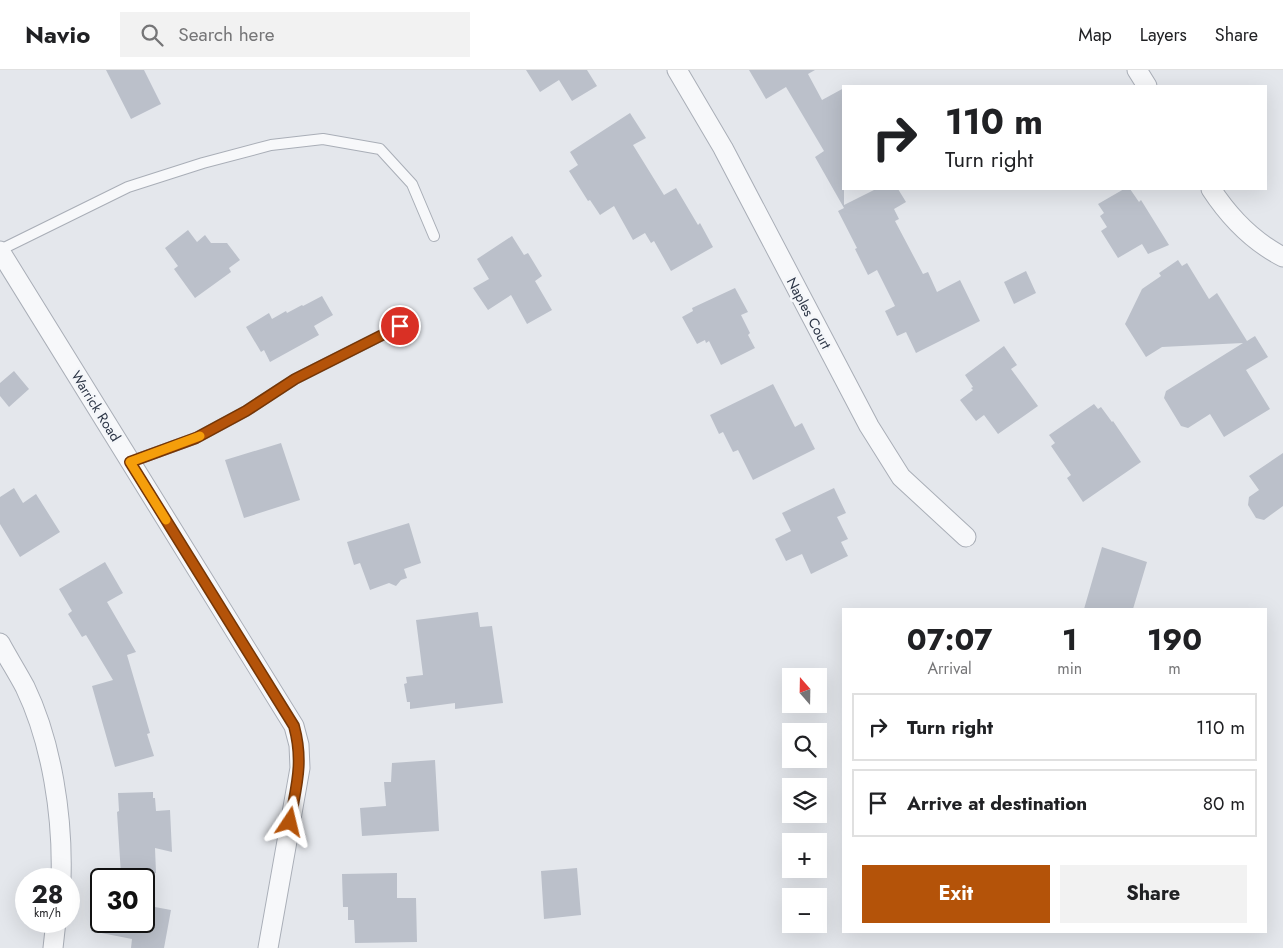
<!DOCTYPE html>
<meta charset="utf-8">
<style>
body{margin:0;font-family:Jost,sans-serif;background:#f2f2f2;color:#202124;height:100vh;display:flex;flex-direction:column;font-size:19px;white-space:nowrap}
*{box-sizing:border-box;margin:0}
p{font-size:16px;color:#757577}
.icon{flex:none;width:28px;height:28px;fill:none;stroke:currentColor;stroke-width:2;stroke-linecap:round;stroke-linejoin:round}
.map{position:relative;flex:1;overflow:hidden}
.side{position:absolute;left:842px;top:538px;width:425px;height:325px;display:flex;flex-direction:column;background:#fff;border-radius:0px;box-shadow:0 5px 20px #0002}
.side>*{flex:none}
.top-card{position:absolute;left:842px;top:15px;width:425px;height:105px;border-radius:0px;box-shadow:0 5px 20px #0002;background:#fff;color:#202124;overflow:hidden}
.needle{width:32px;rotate:340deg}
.buttons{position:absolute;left:782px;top:598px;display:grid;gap:10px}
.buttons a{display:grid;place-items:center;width:45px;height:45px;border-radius:0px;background:#fff;box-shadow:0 5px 20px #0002;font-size:25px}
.speed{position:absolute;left:15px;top:798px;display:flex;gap:10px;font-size:25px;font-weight:700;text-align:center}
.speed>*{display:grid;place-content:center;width:65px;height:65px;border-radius:50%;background:#fff;box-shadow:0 5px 20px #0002;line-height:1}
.speed small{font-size:12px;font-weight:400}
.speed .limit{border:2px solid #111;border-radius:8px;background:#fff;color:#111}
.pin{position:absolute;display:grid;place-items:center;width:42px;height:42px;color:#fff;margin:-21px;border:2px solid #fff;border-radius:50%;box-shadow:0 1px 5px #0007}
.me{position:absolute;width:55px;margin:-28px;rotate:10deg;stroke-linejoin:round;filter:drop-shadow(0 0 4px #0008)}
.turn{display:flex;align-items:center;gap:18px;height:105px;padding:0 20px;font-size:22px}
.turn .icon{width:65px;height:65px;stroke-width:2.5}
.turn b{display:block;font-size:35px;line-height:42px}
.eta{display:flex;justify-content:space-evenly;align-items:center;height:85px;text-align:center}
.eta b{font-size:30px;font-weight:700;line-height:35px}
.button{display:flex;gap:10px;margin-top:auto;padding:10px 20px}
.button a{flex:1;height:58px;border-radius:0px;background:#b45309;color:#fff;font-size:20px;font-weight:700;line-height:58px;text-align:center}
.button a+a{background:#f2f2f2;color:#202124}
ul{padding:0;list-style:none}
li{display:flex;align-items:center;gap:15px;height:68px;margin:0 10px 8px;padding:0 10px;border:2px solid #e0e0e0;border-radius:0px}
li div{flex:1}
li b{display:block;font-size:19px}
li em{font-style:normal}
header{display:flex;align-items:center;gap:30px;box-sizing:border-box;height:70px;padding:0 25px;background:#fff;border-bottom:1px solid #e0e0e0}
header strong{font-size:24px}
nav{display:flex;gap:28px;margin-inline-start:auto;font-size:18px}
.search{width:350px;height:45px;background:#f2f2f2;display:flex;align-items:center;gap:12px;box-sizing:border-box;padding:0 18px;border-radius:0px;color:#757577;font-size:19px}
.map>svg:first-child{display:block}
.building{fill:#bbc0ca}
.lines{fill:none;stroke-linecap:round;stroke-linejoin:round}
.lane-casing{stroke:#a9aeb7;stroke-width:12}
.street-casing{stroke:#a9aeb7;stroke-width:21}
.lane{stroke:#f7f8fa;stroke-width:10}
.street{stroke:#f7f8fa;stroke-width:19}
.route-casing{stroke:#753606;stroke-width:12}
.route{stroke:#b45309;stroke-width:9}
.slow{stroke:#f59e0b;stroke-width:9}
.labels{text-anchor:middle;stroke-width:5;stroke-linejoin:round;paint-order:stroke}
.street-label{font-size:14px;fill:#2b3445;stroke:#f4f6f9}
</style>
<header>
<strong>Navio</strong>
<div class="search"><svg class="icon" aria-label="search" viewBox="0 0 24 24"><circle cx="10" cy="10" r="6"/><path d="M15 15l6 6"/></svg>Search here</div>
<nav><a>Map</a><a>Layers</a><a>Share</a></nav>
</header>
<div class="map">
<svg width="1283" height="878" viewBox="0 0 1283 878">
<rect width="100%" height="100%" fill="#e4e7ec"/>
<path class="building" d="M106,0H144L161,34L131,49Z
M526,0H587L597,16L572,31L559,10L540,22Z
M749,0H815L808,4L822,30L844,18V135L876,119H898L906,132L894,139L899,149L895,151L923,204L928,202L937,222L960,210L980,251L916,283L906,262L897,266L885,241L895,236L877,200L868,205L855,179L857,178L838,141L844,138L815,87L824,81L786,17L766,29Z
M630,43L646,68L633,75L664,125L676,118L698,155L700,153L713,177L671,201L654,171L651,173L645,163L633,170L614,136L600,145L590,130L588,131L569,101L578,95L570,82Z
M1124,119H1130L1139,132L1141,130L1169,175L1148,184L1142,174L1118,188L1101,161L1107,157L1100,146L1104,143L1098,134Z
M188,160L197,172L205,165L211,173H227L240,190L229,198L231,202L195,228L174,199L178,196L165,178Z
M512,166L524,185L528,183L542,206L535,211L552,240L527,254L511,225L488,240L473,218L489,209L477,189Z
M1178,190L1182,196L1187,193L1209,229L1217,223L1247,271L1255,266L1268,287L1246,300L1270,339L1224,367L1210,344L1188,358L1181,356L1164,328L1166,321L1243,273L1162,277L1146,287L1125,254L1142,219L1161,206L1159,203Z
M1026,201L1036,223L1014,234L1004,212Z
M735,218L748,242L741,245L750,263L748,265L755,278L721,295L709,271L706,273L705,270L697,274L682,247L693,241L692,238Z
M322,226L333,245L314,256L319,265L270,292L264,280L261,282L246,257L269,243L272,249L286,241L287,243L302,235L303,236Z
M1004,276L1017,295L1011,299L1038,336L998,364L984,345L976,351L960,330L973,320L971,318L973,317L965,305Z
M14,301L29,319L9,337L0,326V313Z
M773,314L795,357L802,353L815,379L753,410L738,380L733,382L723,362L719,364L710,345Z
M1094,334L1098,339L1101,337L1112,352L1113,351L1141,392L1083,432L1067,408L1071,405L1051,376L1055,373L1049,365Z
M281,373L300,430L244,448L225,390Z
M1283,383V436L1264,450L1256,448L1248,435L1249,427L1259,420L1249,406Z
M14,418L23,433L36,424L60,462L20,487L0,454V427Z
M834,418L846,443L837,447L848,469L841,472L848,486L811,504L802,484L786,491L775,469L791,461L782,443Z
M409,453L421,493L404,499L407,508L401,510L396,516L389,513L370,520L360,493L354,495L347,472Z
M1102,477L1147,492L1133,539H1084Z
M105,492L123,523L107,532L136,582L127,585L150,663L147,664L154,686L115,697L92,616L113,610L86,565L82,567L68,544L72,541L59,519Z
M478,542L480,557L492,556L503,633L455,639V633L410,639V632H407L404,614L407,613L406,607L423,605L416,550Z
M435,690L439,761L362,766L360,738L386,736L384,712H391L392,693Z
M153,722V728H155L156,741L170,740L172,782L155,778L156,803L121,805L117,742L119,741L118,723Z
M577,798L581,845L544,849L541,801Z
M397,803V828H416L417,872L355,873L354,850H348V837H343L342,804Z
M144,835L171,840L164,878H131L132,869L91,861L92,851H144Z"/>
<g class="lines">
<g class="lane-casing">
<path id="lane" d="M0,180L128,117L203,93L271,75L323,69L380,79L412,114L434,166
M130,392L196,368L246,341L295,309L400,256"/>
</g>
<g class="street-casing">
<path id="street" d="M677,0L723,78L869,356L901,407L966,467
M1137,0L1147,16
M1211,119C1230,148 1252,171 1283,187
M0,181L294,656L299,675L300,698L268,878
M0,573C8,588 17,602 25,617C52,673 63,747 61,809
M53,878L56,851"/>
</g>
<use href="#lane" class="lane"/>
<use href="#street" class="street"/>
</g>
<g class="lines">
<g class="route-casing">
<path id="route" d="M290,752C296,716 304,693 294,656L130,392L196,368L246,341L295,309L400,256"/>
</g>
<use href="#route" class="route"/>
<path class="slow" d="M166,450L130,392L200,366"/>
</g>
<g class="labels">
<g class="street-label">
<text transform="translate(809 243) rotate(62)" y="5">Naples Court</text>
<text transform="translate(96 336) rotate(58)" y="5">Warrick Road</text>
</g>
</g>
</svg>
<div class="buttons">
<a><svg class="needle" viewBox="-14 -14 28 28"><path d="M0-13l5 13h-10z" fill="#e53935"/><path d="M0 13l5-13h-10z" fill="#757577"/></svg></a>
<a><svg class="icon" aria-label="search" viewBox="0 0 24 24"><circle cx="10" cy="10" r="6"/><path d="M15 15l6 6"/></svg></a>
<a><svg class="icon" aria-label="layers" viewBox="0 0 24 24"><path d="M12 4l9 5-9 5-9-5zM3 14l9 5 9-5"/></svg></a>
<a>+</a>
<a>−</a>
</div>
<div class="speed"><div>28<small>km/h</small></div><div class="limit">30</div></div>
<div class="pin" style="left:400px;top:256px;background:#d93025"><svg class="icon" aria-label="arrive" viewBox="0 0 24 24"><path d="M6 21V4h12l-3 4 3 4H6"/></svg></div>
<svg class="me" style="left:290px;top:752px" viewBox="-20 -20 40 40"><path d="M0-17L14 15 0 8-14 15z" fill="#b45309" stroke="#fff" stroke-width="4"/></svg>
<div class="top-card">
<div class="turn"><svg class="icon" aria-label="right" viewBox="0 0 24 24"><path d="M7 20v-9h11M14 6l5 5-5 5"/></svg><div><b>110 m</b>Turn right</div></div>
</div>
<section class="side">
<div class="eta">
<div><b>07:07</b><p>Arrival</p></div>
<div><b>1</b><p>min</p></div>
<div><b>190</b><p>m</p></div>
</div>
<ul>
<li><svg class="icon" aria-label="right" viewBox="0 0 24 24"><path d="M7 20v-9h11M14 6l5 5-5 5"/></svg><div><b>Turn right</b></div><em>110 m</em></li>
<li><svg class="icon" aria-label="arrive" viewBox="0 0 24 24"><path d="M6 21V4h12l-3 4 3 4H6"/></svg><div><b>Arrive at destination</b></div><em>80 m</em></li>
</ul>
<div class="button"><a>Exit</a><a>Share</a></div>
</section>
</div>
